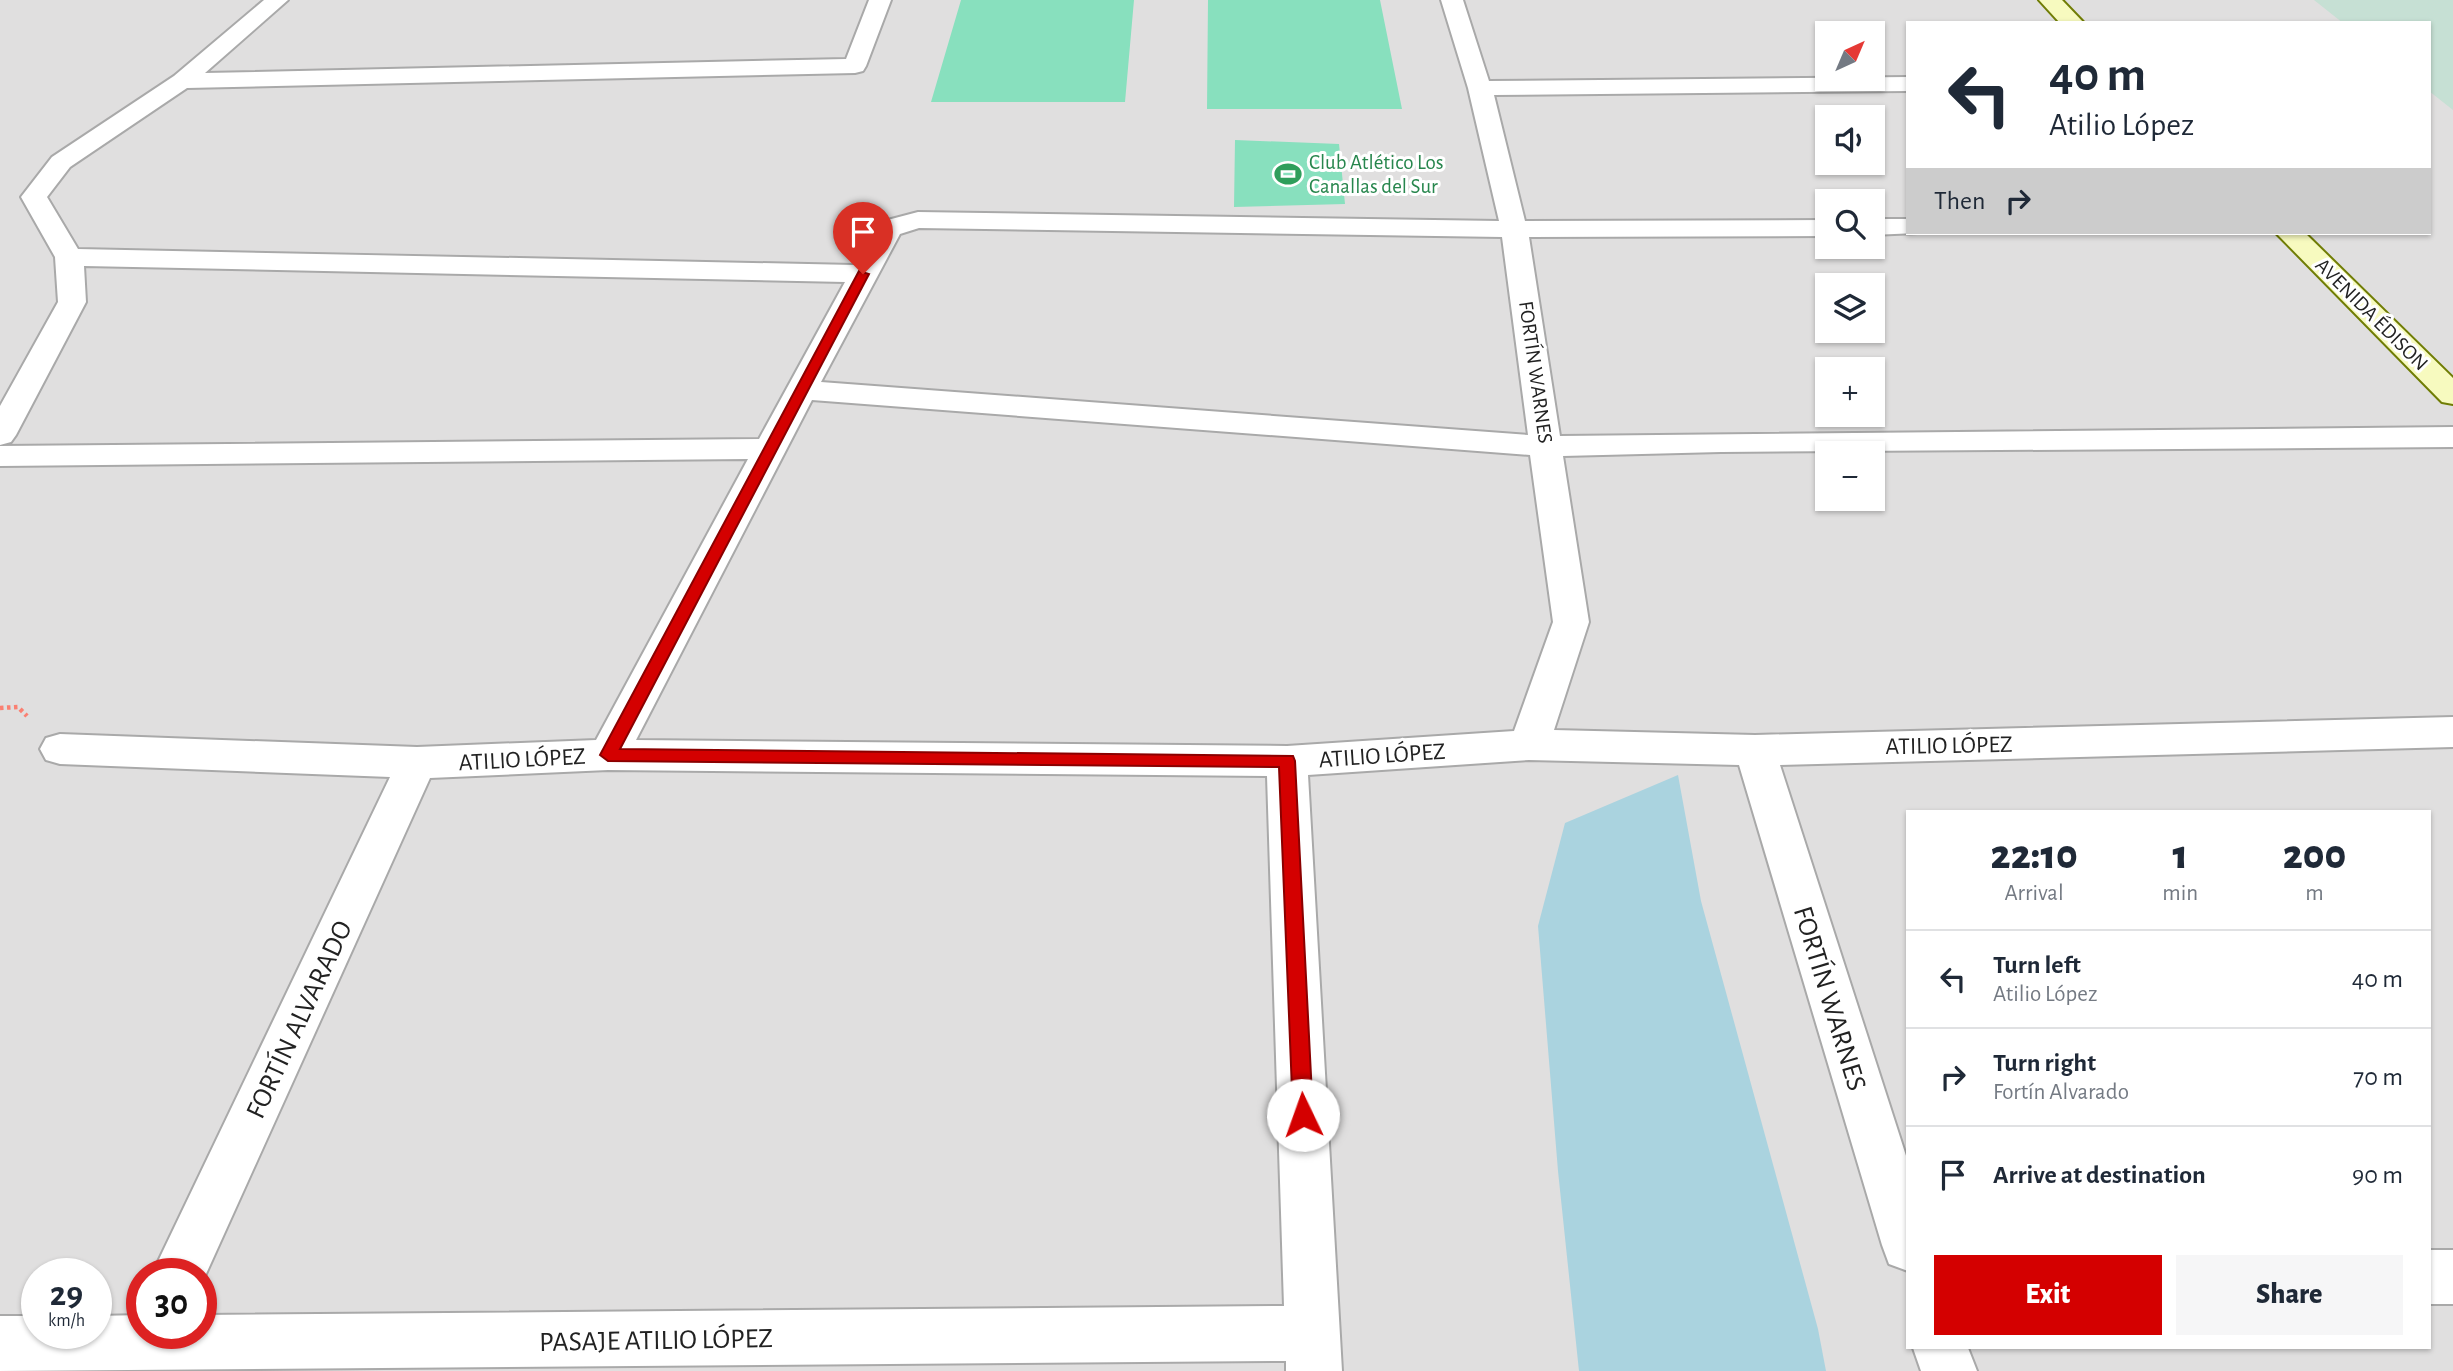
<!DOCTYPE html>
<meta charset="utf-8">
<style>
body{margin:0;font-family:"Alegreya Sans",sans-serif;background:#f6f6f7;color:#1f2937;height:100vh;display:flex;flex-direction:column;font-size:26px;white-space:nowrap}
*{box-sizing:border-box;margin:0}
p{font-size:23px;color:#747a83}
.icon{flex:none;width:38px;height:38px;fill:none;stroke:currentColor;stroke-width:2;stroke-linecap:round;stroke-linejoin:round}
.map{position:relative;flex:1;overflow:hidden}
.panel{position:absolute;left:1906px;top:810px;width:525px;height:539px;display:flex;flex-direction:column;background:#fff;border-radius:0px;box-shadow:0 2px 5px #0004}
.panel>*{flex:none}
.top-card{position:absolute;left:1906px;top:21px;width:525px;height:214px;border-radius:0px;box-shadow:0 2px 5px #0004;background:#fff;color:#1f2937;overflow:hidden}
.needle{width:46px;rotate:44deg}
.buttons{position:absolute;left:1815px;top:21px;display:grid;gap:14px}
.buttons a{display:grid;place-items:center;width:70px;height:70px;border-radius:0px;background:#fff;box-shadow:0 2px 5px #0004;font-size:35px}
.speed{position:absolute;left:21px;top:1258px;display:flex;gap:14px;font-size:35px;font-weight:700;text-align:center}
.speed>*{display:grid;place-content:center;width:91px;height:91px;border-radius:50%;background:#fff;box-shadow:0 2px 5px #0004;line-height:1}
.speed small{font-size:18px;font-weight:400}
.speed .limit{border:10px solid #d22;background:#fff;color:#111}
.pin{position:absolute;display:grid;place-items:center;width:60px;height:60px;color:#fff;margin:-72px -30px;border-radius:50% 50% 50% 0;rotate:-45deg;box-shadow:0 0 7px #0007}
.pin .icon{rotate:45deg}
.me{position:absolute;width:77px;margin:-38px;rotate:357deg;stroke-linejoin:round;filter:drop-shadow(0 0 5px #0008)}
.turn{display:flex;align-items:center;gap:24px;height:147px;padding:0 28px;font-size:32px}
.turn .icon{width:91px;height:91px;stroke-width:2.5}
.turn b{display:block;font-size:49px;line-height:60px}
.then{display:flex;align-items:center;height:66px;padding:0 28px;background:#0003;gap:14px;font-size:26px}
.eta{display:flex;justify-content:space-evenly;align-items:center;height:119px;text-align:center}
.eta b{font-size:42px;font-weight:800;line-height:49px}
.button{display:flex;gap:14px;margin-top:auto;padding:14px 28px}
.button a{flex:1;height:80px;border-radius:0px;background:#d40000;color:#fff;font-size:28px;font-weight:800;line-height:80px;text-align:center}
.button a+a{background:#f6f6f7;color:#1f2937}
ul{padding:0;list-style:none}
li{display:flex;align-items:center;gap:21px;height:98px;padding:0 28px;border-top:2px solid #e0e1e3}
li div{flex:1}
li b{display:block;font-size:26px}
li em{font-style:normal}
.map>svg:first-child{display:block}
.residential{fill:#e0dfdf;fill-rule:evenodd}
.wetland{fill:#c6e0d4}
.pitch{fill:#88e0be}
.water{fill:#aad3df}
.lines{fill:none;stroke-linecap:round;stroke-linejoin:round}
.street-casing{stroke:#a9a9a9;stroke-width:4}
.secondary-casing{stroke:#707d05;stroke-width:4}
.path{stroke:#fa8072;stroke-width:4.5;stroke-dasharray:3.5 3.5;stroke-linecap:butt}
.street{fill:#fff;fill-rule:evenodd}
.secondary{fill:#f7fabf;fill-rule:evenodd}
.route{fill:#d40000;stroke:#8a0000;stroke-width:2}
.labels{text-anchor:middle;stroke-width:6;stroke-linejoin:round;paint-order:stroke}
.far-leisure-label{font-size:21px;fill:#27864d;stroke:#fff;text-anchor:start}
.far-street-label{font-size:21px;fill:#222;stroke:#fff}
.street-label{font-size:24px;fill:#222;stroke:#fff}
.near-street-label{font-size:28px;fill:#222;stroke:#fff}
</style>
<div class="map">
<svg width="2453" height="1371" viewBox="0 0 2453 1371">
<rect width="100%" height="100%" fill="#f2efe9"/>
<path class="residential" d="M0,0H2453V1371H0ZM1908,23H2429V233H1908ZM1827,33H1872V79H1827ZM1827,117H1872V163H1827ZM1827,201H1872V247H1827ZM1827,285H1872V331H1827ZM1827,369H1872V415H1827ZM1827,453H1872V499H1827ZM1908,812H2429V1348H1908ZM37,1274H96V1334H37ZM142,1274H201V1334H142Z"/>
<path class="wetland" d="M2314,0H2453V110L2429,91V23H2343Z"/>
<path class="pitch" d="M961,0H1134L1125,102H931Z
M1208,0H1380L1402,109H1207Z
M1235,140L1339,144L1345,204L1234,207Z"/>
<path class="water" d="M1678,775L1701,901L1818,1329L1826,1371H1579L1558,1171L1538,926L1565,823Z"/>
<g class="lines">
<g class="street-casing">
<path id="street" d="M264,0H288L205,73L846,59L869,0H891L866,66L863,71L855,73L187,88L70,167L47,197L78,249L854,265L880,222L918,212L1499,221L1468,88L1441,0H1463L1489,81L1908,77V91L1494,95L1525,221L1827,220V236L1529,237L1560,436L2453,427V447L1721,452L1563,456L1589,622L1554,730L1755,735L2453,717V747L1780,765L1908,1162V1271L1889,1264L1882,1245L1739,765L1529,760L1308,775L1342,1371H1286V1361L0,1371V1316H37V1334H96V1316L142,1315V1334H201V1315L1284,1306L1267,776L608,770L430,778L201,1285V1274H152L390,777L60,764L46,760L40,749L46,738L60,734L417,747L596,740L748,459L0,466V446L759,439L845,282L84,266L86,302L16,435L11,442L0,445V406L58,302L55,257L21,197L52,157L174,76ZM919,228L1502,237L1528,435L821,382L900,234ZM812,400L1530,455L1553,622L1514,731L1287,746L636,740Z
M1872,219H1908V233H1917L1872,235Z
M2429,1250H2453V1304H2429Z
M1913,1348H1968L1977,1371H1921Z"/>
</g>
<g class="secondary-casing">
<path id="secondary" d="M2039,0H2062L2084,23H2060Z
M2276,233H2305L2453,378V404L2442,402Z"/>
</g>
<path class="path" d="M0,708L18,707L27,716"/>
<use href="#street" class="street"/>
<use href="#secondary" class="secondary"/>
</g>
<path class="route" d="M859,271L869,274L620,749L1293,756L1295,761L1313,1115L1310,1122L1303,1125L1296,1122L1293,1115L1279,767L608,761L600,755Z"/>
<defs>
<g id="stadium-bare" transform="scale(2.1)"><path d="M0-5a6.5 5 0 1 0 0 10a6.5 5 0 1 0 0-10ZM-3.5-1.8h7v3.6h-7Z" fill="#2e9e5b" stroke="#fff" stroke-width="2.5" paint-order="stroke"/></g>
</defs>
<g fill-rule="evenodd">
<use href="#stadium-bare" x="1288" y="174"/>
</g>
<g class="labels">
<g class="far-leisure-label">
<text x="1309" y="169">Club Atlético Los<tspan x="1309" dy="24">Canallas del Sur</tspan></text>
</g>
<g class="far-street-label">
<text transform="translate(2372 314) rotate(45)" y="7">AVENIDA ÉDISON</text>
<text transform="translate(1536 372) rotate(82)" y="7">FORTÍN WARNES</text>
</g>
<g class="street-label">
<text transform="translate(1949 745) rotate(-1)" y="8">ATILIO LÓPEZ</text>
<text transform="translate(1382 755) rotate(-4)" y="8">ATILIO LÓPEZ</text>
<text transform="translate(522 759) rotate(-3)" y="8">ATILIO LÓPEZ</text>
</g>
<g class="near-street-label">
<text transform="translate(1831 998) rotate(73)" y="10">FORTÍN WARNES</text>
<text transform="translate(298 1019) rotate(-65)" y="10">FORTÍN ALVARADO</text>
<text transform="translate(656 1339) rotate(-1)" y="10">PASAJE ATILIO LÓPEZ</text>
</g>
</g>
</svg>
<div class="buttons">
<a><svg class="needle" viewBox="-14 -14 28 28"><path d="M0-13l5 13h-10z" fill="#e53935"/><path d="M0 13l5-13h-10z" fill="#747a83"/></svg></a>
<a><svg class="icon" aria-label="sound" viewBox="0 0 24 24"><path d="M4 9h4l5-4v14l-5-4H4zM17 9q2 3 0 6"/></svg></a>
<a><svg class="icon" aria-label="search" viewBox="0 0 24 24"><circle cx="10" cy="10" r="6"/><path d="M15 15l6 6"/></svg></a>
<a><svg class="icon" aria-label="layers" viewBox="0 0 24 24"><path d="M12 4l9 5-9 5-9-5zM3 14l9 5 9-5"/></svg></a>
<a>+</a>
<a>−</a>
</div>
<div class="speed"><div>29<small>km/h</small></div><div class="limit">30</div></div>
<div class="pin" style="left:863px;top:274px;background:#d93025"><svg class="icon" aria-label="arrive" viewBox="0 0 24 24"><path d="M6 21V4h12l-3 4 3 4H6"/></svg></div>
<svg class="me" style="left:1303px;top:1115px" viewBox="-20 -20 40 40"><circle r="19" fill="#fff"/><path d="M0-13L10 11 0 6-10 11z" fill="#d40000"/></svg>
<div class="top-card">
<div class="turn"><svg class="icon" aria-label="left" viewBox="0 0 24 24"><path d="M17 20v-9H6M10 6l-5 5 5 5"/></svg><div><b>40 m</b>Atilio López</div></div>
<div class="then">Then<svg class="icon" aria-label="right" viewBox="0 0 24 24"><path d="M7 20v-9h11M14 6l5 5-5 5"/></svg></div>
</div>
<section class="panel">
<div class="eta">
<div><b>22:10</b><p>Arrival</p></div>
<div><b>1</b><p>min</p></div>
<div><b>200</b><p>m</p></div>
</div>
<ul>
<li><svg class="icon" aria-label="left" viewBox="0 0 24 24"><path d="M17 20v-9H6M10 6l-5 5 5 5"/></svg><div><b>Turn left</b><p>Atilio López</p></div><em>40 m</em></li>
<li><svg class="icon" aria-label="right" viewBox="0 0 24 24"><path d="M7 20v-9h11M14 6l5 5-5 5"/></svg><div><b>Turn right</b><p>Fortín Alvarado</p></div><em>70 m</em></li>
<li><svg class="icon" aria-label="arrive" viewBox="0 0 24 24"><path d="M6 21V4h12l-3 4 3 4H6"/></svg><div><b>Arrive at destination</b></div><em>90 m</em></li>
</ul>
<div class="button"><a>Exit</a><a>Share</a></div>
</section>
</div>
